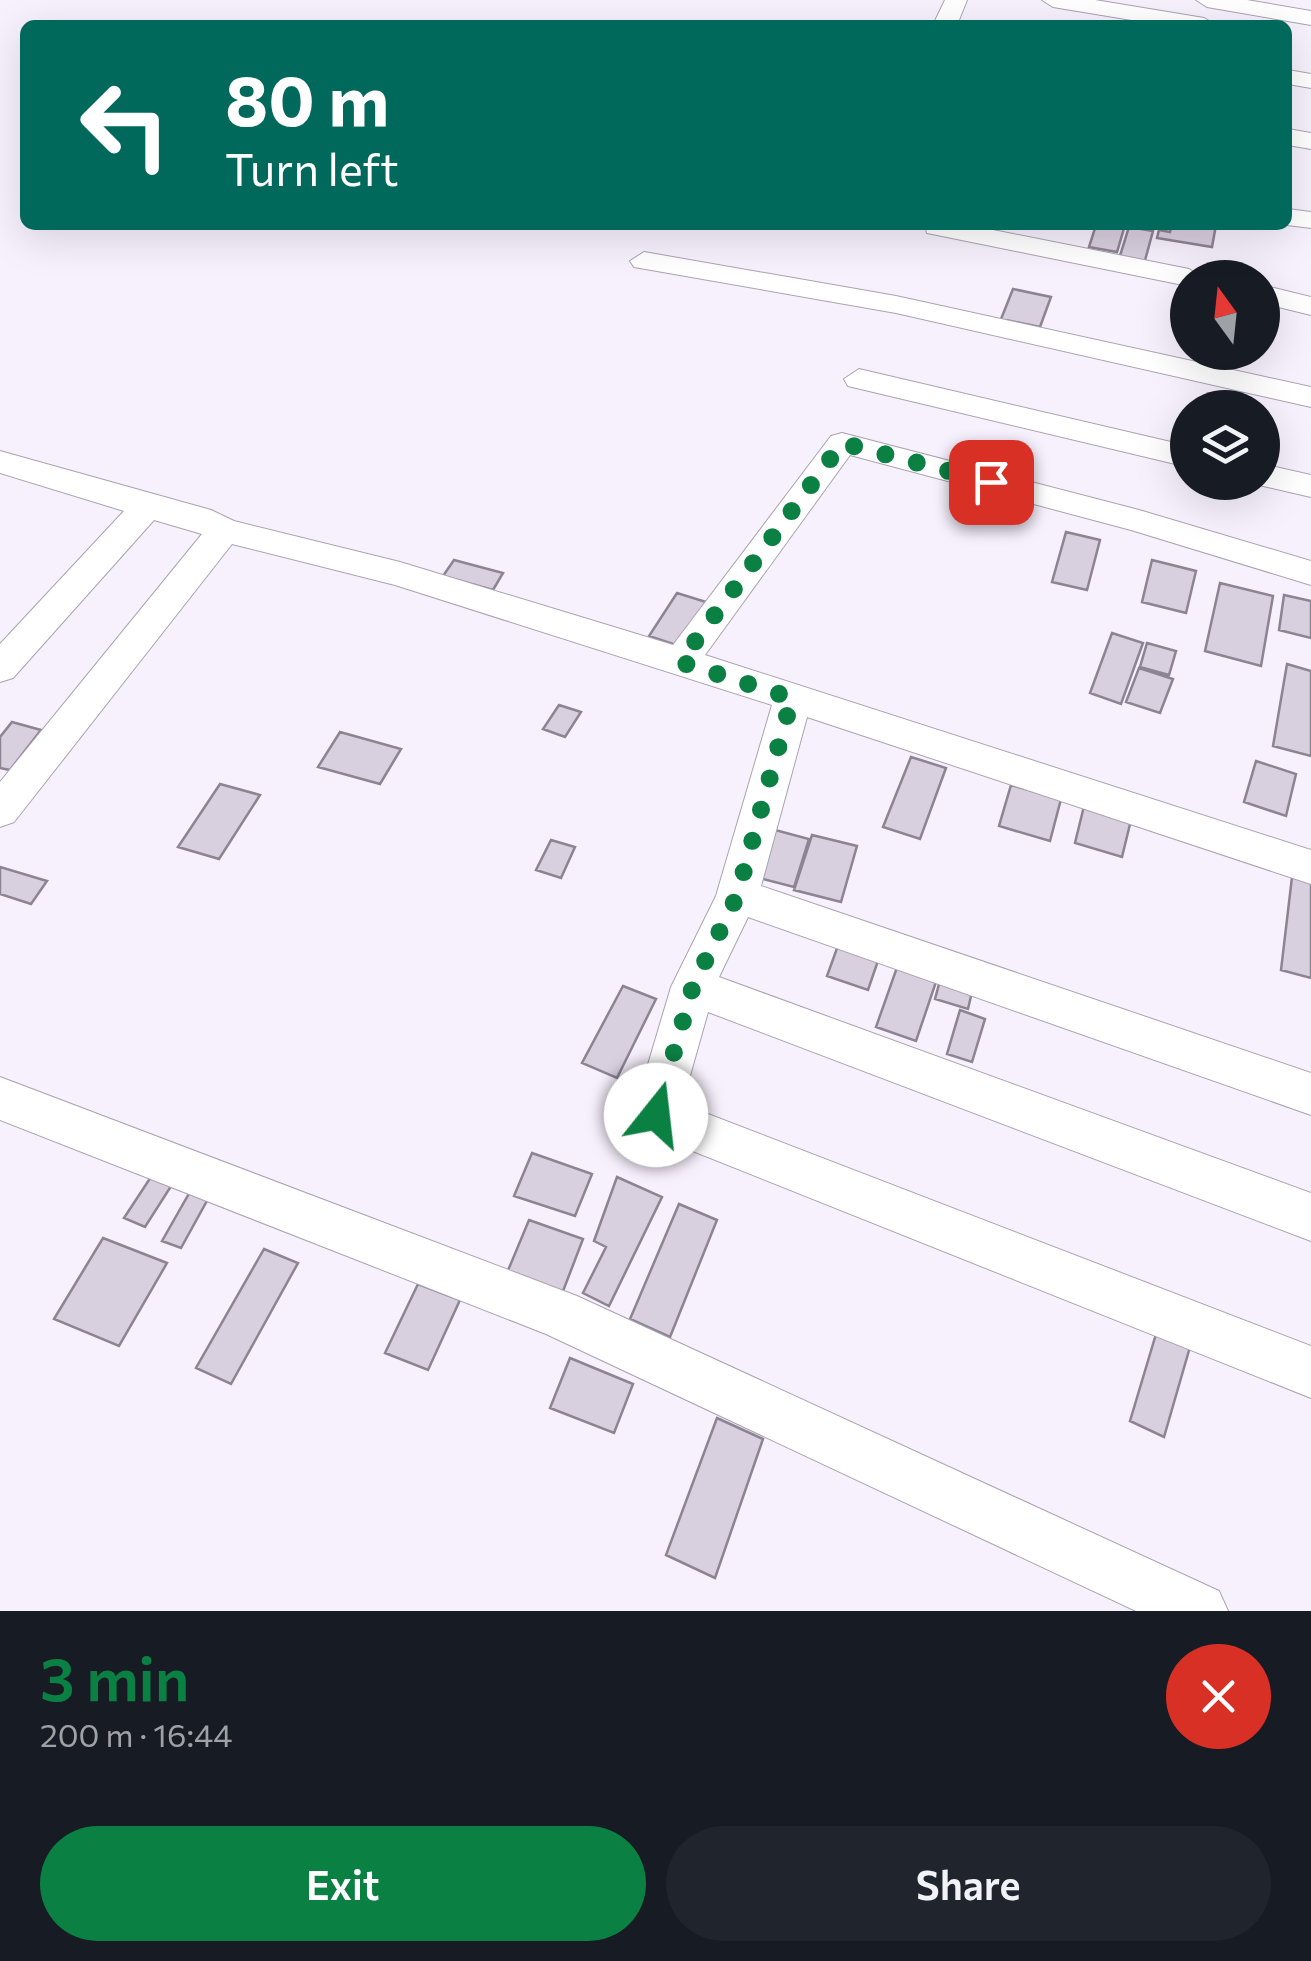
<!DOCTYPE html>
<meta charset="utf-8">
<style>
body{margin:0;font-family:Commissioner,sans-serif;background:#20242c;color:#f1f3f6;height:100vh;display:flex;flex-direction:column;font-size:38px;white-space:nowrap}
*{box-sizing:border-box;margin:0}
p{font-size:32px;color:#9ea1a6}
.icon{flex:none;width:55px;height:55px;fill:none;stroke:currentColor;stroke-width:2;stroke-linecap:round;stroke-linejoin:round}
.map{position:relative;height:1611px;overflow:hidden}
.drawer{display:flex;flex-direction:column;background:#171b24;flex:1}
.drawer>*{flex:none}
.top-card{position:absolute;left:20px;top:20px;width:1272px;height:210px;border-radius:15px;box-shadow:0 10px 40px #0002;background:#00695c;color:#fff;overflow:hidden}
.needle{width:65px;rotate:345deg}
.tools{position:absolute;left:1170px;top:260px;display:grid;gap:20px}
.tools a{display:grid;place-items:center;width:110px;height:110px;border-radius:50%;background:#171b24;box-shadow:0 10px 40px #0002;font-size:50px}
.pin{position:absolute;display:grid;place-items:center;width:85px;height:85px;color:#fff;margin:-42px;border-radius:20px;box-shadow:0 5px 15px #0006}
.me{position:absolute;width:110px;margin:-55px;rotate:16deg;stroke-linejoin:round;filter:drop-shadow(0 0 8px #0008)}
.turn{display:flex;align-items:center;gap:35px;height:210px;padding:0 40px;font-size:45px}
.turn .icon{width:130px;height:130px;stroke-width:2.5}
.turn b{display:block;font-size:70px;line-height:85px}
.round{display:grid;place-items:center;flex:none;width:105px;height:105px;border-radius:52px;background:#20242c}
.head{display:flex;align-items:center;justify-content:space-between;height:170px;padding:0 40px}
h1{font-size:60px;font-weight:600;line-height:75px;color:#0b8043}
.button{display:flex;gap:20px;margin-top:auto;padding:20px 40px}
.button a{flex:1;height:115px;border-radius:60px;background:#0b8043;color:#fff;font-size:40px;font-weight:600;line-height:115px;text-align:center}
.button a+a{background:#20242c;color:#f1f3f6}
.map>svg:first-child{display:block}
.building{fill:#d8cfdf;stroke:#8c8493;stroke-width:2.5}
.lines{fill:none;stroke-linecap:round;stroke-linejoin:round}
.minor-casing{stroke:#aba2b2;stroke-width:2}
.minor{fill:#fff;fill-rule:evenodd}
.route{stroke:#0b8043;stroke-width:18;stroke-dasharray:0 32.4}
</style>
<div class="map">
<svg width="1311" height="1611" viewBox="0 0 1311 1611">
<rect width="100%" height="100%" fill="#f7f0fd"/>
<path class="building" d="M1096,225H1125L1117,252L1089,247Z
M1172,225H1216L1212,247L1157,238L1159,230L1170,232Z
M1129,227L1153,231L1144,264L1119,259Z
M1013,289L1051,297L1040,327L1001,319Z
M1066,532L1100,540L1087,590L1052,582Z
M454,560L503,573L493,590L443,576Z
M1152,560L1196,571L1186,613L1142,602Z
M1220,583L1273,596L1261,666L1205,651Z
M677,593L706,602L679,646L649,636Z
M1284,595L1311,601V638L1279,630Z
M1112,633L1143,643L1121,704L1090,693Z
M1147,643L1176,651L1169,675L1140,667Z
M1287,664L1311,671V756L1273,746Z
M1139,668L1173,679L1160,713L1126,702Z
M559,705L581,712L565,737L543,729Z
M12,722L41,730L10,770L0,768V737Z
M340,732L401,749L380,784L318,767Z
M911,757L946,768L920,839L883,827Z
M1256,761L1296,774L1286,816L1244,802Z
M220,784L260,795L219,859L178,847Z
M1011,785L1061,799L1050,841L999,826Z
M1084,806L1131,820L1122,857L1075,843Z
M764,827L809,839L794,887L747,875Z
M812,835L857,846L841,902L794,890Z
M551,840L575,847L561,878L536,870Z
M0,867L47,881L31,904L0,894Z
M1292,877L1311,882V978L1281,970Z
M840,940L881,952L868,990L827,976Z
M901,956L940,970L916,1041L876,1027Z
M942,973L974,983L968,1009L935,999Z
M623,986L656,999L617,1078L582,1063Z
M960,1010L985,1019L972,1062L947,1054Z
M532,1153L592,1174L575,1216L514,1196Z
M162,1160L182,1169L145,1227L124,1218Z
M617,1177L662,1197L609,1306L583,1293L606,1247L594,1241Z
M195,1183L214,1188L181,1248L162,1241Z
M679,1204L717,1220L670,1337L630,1319Z
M529,1220L583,1239L560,1299L504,1280Z
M103,1238L167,1263L119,1346L54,1319Z
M264,1249L298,1263L231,1384L196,1368Z
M418,1284L460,1300L428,1370L385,1353Z
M1159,1324L1192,1340L1164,1437L1130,1421Z
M570,1358L633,1384L614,1433L550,1408Z
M717,1418L763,1439L715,1578L666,1555Z"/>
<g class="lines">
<g class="minor-casing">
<path id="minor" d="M945,0H967L957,25H933Z
M1042,0H1095L1204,18L1216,25H1162L1053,7Z
M1196,0H1247L1311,11V25L1207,7Z
M1288,70L1311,74V88L1288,84Z
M1288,129L1311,133V149L1288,145Z
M1288,209L1311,212V228L1287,225Z
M925,225H968L1189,269L1203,278H1188V286L937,235L927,233Z
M644,252L896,296L1311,387V407L896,313L634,267L630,261Z
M1262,285L1311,297V315L1262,303Z
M859,369L1188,446V467L848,386L844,379Z
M842,433L1139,510L1311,561V585L1131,530L850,455L705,655L1311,850V884L807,717L761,886L1311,1073V1115L748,917L719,977L1311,1193V1241L708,1012L682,1104L1311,1346V1398L640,1130L633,1115L671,987L716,896L772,705L395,585L232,544L14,822L0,827V782L202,534L154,520L13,678L0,682V644L124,511L0,473V451L211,510L234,521L400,562L673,645L831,436Z
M1262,464L1311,475V497L1250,483L1262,482Z
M0,1077L577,1296L1219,1591L1228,1611H1136L546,1334L0,1120Z"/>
</g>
<use href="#minor" class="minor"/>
</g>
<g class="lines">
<path class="route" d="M656,1115L693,986L737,896L792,698L680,662L842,443L991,482"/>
</g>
</svg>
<div class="tools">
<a><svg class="needle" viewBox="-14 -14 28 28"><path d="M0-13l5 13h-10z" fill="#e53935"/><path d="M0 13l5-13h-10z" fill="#9ea1a6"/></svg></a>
<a><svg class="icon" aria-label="layers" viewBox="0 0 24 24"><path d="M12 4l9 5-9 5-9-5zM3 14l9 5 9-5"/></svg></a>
</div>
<div class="pin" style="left:991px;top:482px;background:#d93025"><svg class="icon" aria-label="arrive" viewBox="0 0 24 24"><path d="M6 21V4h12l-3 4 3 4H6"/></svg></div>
<svg class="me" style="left:656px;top:1115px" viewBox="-20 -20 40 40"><circle r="19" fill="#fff"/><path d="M0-13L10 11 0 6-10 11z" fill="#0b8043"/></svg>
<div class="top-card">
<div class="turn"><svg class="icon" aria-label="left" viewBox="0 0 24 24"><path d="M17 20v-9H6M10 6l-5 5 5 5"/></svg><div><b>80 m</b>Turn left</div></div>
</div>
</div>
<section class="drawer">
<div class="head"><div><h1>3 min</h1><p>200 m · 16:44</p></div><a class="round" style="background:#d93025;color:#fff"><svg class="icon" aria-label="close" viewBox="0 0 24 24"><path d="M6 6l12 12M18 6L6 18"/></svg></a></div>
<div class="button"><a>Exit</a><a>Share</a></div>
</section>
